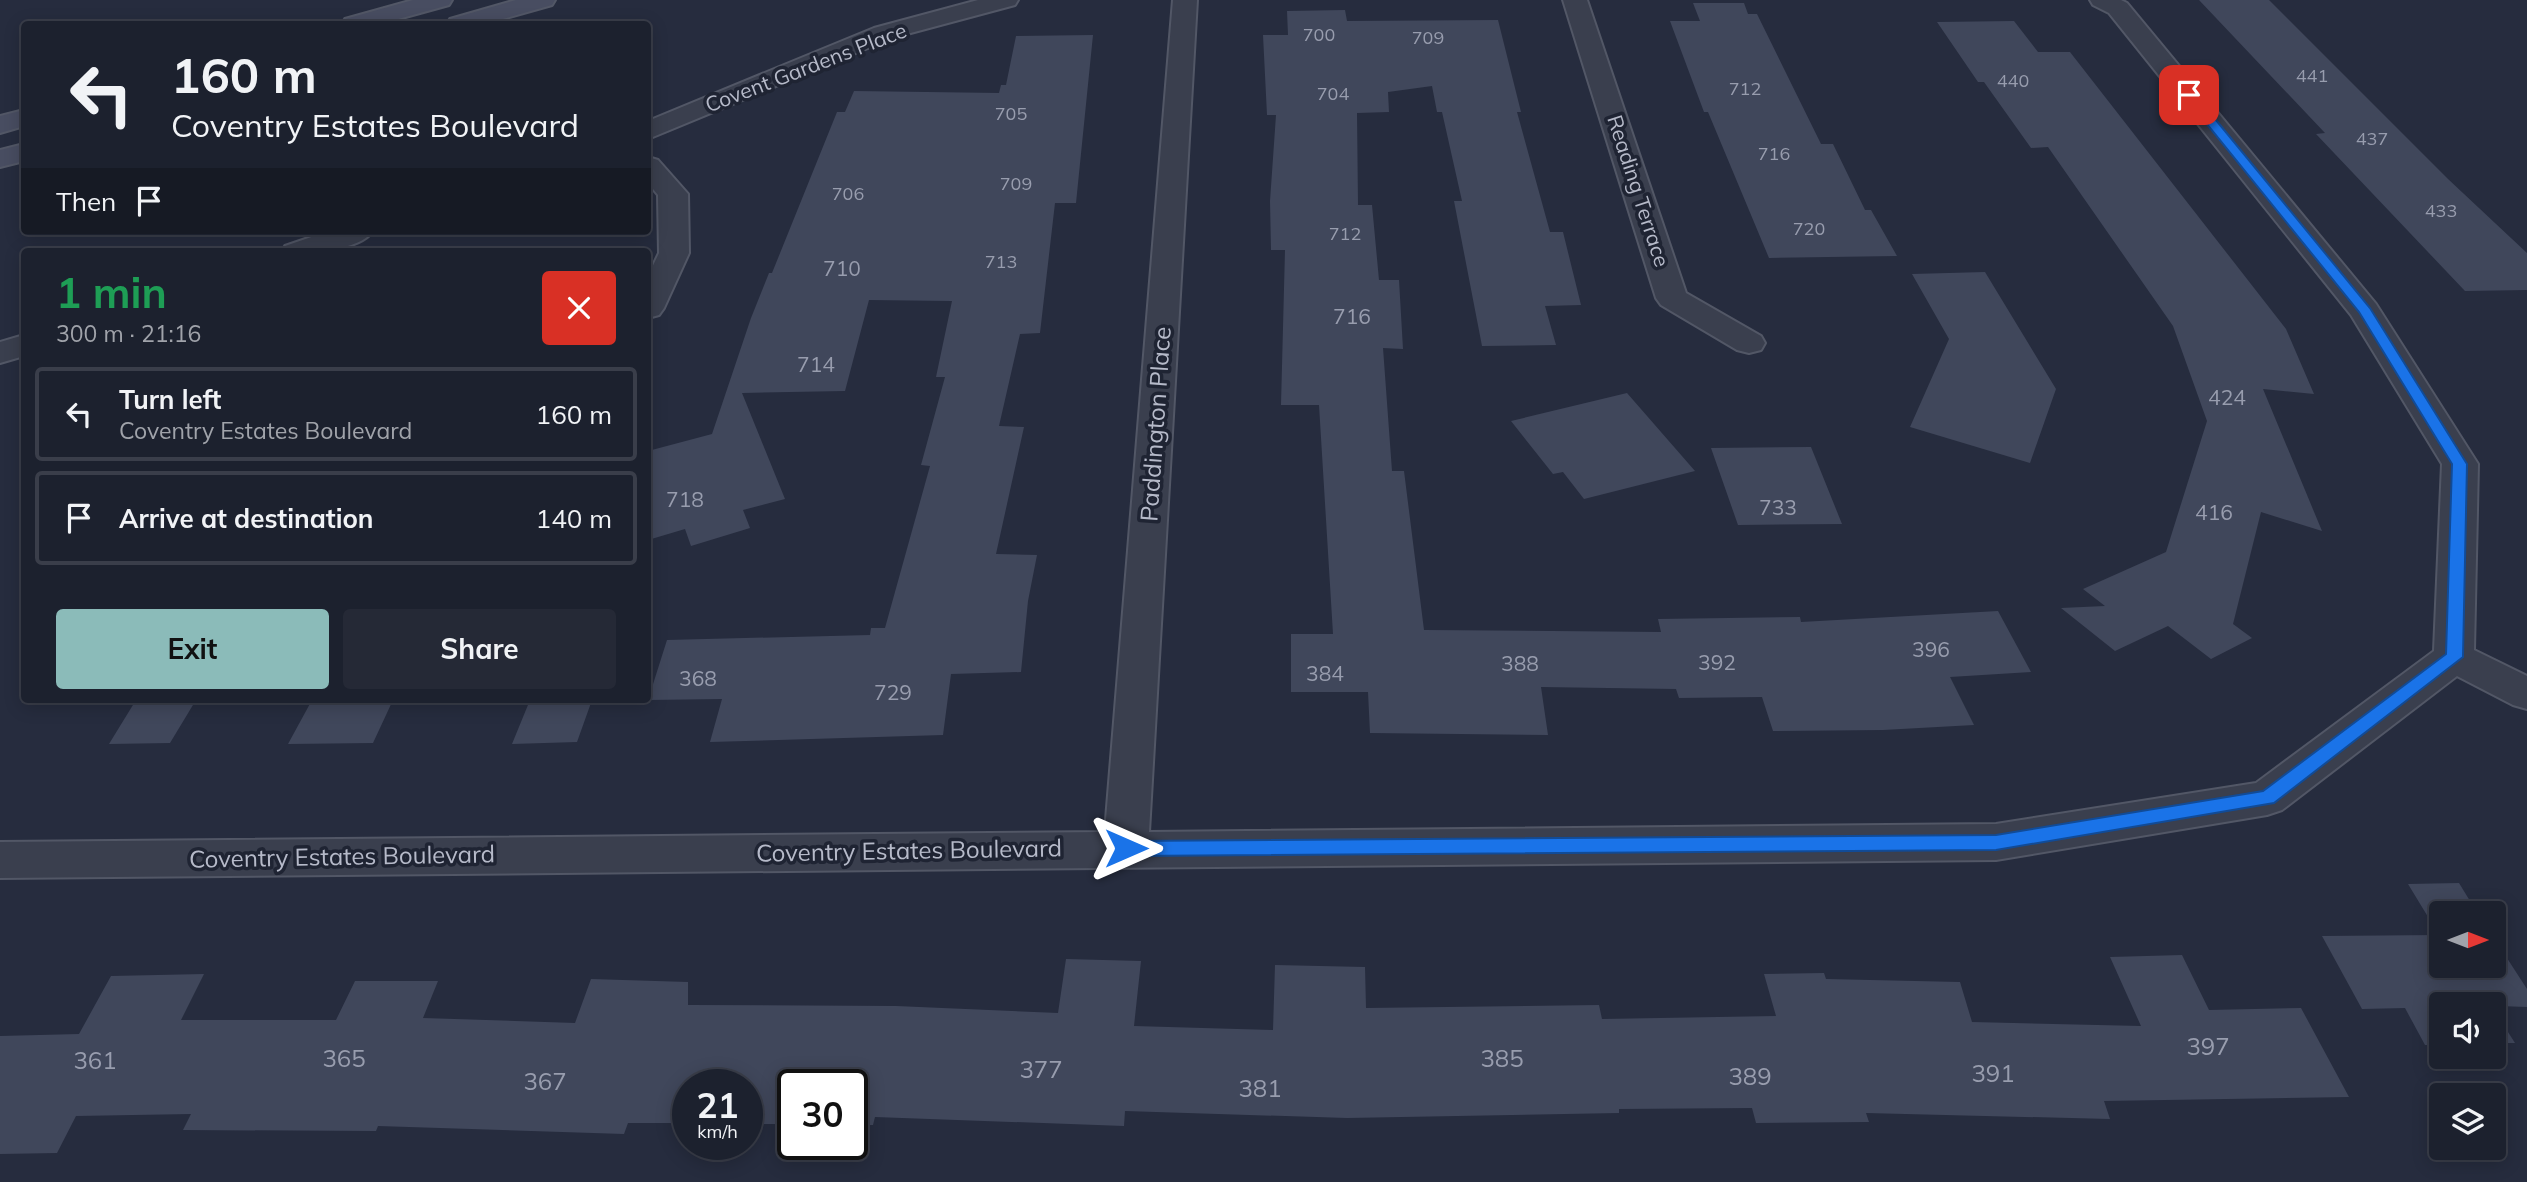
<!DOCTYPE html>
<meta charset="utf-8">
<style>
body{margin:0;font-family:Mulish,sans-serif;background:#252936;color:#f1f3f6;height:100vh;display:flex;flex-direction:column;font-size:26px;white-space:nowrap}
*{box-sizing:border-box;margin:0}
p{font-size:23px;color:#a0a3aa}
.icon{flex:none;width:38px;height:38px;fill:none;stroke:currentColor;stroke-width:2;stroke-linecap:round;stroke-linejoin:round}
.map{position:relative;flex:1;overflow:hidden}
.panel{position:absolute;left:21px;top:248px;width:630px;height:455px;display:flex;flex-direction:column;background:#1c212e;border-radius:7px;box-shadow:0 4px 18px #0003,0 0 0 2px #3a3e4a}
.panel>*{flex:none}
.top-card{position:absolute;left:21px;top:21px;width:630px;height:214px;border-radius:7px;box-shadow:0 4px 18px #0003,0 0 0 2px #3a3e4a;background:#1c212e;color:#f1f3f6;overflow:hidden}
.needle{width:46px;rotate:90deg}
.fabs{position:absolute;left:2429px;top:901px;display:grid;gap:14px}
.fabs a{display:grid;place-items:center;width:77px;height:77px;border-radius:7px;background:#1c212e;box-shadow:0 4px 18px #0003,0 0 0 2px #3a3e4a;font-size:35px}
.speed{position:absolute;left:672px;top:1069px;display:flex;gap:14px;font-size:35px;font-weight:700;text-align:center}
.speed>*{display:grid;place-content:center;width:91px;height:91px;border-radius:50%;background:#1c212e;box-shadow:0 4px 18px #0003,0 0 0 2px #3a3e4a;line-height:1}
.speed small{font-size:18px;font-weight:400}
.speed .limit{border:4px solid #111;border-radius:10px;background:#fff;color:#111}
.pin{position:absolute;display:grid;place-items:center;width:60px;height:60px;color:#fff;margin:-30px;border-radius:14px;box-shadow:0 4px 10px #0006}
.me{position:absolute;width:77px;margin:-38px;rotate:90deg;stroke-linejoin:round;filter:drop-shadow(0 0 5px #0008)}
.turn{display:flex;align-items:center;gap:24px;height:147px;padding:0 35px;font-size:32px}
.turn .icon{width:91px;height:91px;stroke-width:2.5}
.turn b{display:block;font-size:49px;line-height:60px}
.then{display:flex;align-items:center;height:66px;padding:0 35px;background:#0003;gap:14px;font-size:26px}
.round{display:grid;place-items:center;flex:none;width:74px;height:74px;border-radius:7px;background:#252936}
.head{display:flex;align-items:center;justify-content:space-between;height:119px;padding:0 35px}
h1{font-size:42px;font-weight:700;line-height:52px;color:#1e9e55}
.primary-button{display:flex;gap:14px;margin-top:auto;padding:14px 35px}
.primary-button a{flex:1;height:80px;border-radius:7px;background:#8bbbb9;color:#111;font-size:28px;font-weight:700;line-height:80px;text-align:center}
.primary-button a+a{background:#252936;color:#f1f3f6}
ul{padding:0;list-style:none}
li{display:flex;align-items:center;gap:21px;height:94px;margin:0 14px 10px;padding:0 21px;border:4px solid #3a3e4a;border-radius:7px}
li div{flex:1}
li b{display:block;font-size:26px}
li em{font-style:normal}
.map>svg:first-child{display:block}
.building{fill:#40475b}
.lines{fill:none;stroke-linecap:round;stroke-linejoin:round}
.minor-casing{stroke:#525766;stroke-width:4}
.secondary-casing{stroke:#525766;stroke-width:4}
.minor{fill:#3a3f4e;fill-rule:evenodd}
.secondary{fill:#484d61;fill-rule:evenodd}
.route{fill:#1a73e8;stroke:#114b97;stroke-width:2}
.labels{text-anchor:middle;stroke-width:7;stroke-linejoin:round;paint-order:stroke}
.far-number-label{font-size:18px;fill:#989dae}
.far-street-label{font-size:21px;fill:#b6bac9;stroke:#1f2433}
.number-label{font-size:21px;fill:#989dae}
.street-label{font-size:24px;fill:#b6bac9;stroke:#1f2433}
.near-number-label{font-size:24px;fill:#989dae}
</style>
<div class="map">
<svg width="2527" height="1182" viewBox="0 0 2527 1182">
<rect width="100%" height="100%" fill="#262c3e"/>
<path class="building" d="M2199,0H2269L2448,179L2527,253V290L2465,291L2316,134L2325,133Z
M1693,3H1744L1748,14H1757L1821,144H1833L1865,210H1871L1897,256L1769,258L1708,112H1704L1670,21H1700Z
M1345,10L1347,21L1498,20L1521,112H1517L1550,232H1563L1581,305L1545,306L1556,345L1482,346L1454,201H1462L1442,112H1437L1432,86L1388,92L1389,112L1357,113L1358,205H1372L1379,280H1399L1403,349L1383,348L1392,471H1404L1424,630L1661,632L1658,619L1800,617L1801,622L1998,611L2031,672L1950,677L1974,725L1883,730L1773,731L1762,697L1679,698L1676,689L1541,687L1548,735L1370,733L1368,692H1291V634H1333L1319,405H1281L1285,250H1271L1270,201L1276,115H1267L1263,35H1288L1287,11Z
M2014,21L2038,52H2070L2286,329L2314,394L2263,389L2322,531L2261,512L2233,624L2252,638L2211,659L2168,626L2115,651L2061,608L2105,606L2083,589L2166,552L2207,421L2173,326L2048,147L2031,148L1984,82H1978L1937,22Z
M1093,35L1076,203H1055L1040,333L1020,334L999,426L1024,427L996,554L1037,555L1028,601L1021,672L951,674L943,735L710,742L722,699L648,700L667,640L870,635L871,628H885L930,466L921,465L945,377H936L952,301L869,300L845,391L742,393L785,499L743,510L750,528L691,546L685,529L648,540V451L712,434L751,318L769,273H772L837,112H845L854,91L999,93L1001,85H1006L1016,36Z
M1985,272L2056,389L2030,463L1910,427L1949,339L1912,274Z
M1627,393L1695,471L1584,499L1563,472L1553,474L1511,421Z
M1811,447L1842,524L1738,525L1711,448Z
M136,700H196L170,743L109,744Z
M312,700H393L373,743L288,744Z
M530,700H592L577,742L512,744Z
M2459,883L2478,914H2441V966H2494V938L2527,989V1007L2441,1004V1045H2425L2405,1008L2362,1009L2322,936L2439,935L2408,884Z
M2182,955L2209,1010L2301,1008L2349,1097L2104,1101L2110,1119L1866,1113L1869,1122L1756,1123L1752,1108L1619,1109V1113L1347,1118L1125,1111L1124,1126L875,1117L873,1125H852V1085H793V1124H747V1085H688V1123H628L624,1134L378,1126L376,1131L183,1130L191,1114L76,1116L57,1153L0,1154V1036L79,1034L111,976L204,974L181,1020H336L355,981H438L423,1018L575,1023L591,979L688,982V1005L896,1006L1058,1013L1066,959L1141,961L1134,1026L1273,1030L1275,965L1365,967L1366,1008L1599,1005L1602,1019L1776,1016L1764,974L1824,973L1826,979L1960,982L1972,1022L2141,1026L2110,957Z
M2494,1010L2515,1043H2494Z"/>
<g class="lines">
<g class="minor-casing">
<path id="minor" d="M978,0H1018L1015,5L892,38L648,139V121L874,28Z
M1173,0H1197L1149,832L1996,824L2256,783L2434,651L2442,464L2351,315L2109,13L2093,5L2090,0H2121L2127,3L2376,304L2478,464L2474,650L2527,676V709L2513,705L2457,676L2282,810L2267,815L1996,860L0,878V842L1105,832Z
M1563,0H1587L1686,293L1761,336L1765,343L1761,350L1749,353L1737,350L1661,305L1656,298Z
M648,157L658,160L688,194L689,253L664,308L659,315L648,318V276L659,253L658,195L648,183Z
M329,231H373C357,253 305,252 281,252L285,246Z
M24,335V356L0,363V342Z"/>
</g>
<g class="secondary-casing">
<path id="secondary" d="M413,0H452L449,5L380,24H342L345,19Z
M516,0H555L552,5L485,24H447L450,19Z
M24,110V126L0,133V116Z
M24,144V161L0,167V150Z"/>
</g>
<use href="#minor" class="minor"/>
<use href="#secondary" class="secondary"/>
</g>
<path class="route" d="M2189,91L2193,92L2370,308L2467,464L2463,657L2274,803L1996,850L1126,856L1120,854L1117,848L1120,843L1126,841L1996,835L2263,791L2446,654L2452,464L2359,312L2185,97L2183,95Z"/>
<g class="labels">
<g class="far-number-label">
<text x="1319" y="41">700</text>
<text x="1428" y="44">709</text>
<text x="2312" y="82">441</text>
<text x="2013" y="87">440</text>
<text x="1745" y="95">712</text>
<text x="1333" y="100">704</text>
<text x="1011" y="120">705</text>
<text x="2372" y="145">437</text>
<text x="1774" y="160">716</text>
<text x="1016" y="190">709</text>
<text x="848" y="200">706</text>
<text x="2441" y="217">433</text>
<text x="1809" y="235">720</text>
<text x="1345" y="240">712</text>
<text x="1001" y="268">713</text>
</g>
<g class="far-street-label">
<text transform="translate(806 68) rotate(-21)" y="7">Covent Gardens Place</text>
<text transform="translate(1638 191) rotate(72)" y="7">Reading Terrace</text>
</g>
<g class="number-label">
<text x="842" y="276">710</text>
<text x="1352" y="324">716</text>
<text x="816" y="372">714</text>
<text x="2227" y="405">424</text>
<text x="685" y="507">718</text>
<text x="1778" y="515">733</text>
<text x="2214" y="520">416</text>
<text x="1931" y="657">396</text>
<text x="1717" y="670">392</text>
<text x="1520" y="671">388</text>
<text x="1325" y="681">384</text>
<text x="698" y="686">368</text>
<text x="893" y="700">729</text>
</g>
<g class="street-label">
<text transform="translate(1156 424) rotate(-86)" y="8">Paddington Place</text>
<text transform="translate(909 851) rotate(-1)" y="8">Coventry Estates Boulevard</text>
<text transform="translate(342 857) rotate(-1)" y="8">Coventry Estates Boulevard</text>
</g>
<g class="near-number-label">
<text x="2208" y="1055">397</text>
<text x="344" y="1067">365</text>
<text x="1502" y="1067">385</text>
<text x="95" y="1069">361</text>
<text x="1041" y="1078">377</text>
<text x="1993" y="1082">391</text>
<text x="1750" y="1085">389</text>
<text x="545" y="1090">367</text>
<text x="1260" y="1097">381</text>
</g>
</g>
</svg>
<div class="fabs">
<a><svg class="needle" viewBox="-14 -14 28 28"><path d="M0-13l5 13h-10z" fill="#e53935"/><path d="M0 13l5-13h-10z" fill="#a0a3aa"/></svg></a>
<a><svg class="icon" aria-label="sound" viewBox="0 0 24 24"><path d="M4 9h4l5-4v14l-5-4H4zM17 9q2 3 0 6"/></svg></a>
<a><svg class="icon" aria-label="layers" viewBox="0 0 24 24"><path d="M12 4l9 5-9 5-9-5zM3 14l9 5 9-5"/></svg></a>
</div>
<div class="speed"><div>21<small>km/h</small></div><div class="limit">30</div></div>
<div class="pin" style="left:2189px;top:95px;background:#d93025"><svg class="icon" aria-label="arrive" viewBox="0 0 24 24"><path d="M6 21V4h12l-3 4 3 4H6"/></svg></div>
<svg class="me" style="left:1126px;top:848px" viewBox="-20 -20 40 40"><path d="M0-17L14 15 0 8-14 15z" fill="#1a73e8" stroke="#fff" stroke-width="4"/></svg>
<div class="top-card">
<div class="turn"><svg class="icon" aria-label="left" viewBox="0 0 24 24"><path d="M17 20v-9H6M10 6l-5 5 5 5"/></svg><div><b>160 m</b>Coventry Estates Boulevard</div></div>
<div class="then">Then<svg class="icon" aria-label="arrive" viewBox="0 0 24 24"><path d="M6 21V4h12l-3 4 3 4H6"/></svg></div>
</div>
<section class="panel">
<div class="head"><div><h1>1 min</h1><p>300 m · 21:16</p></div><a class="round" style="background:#d93025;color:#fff"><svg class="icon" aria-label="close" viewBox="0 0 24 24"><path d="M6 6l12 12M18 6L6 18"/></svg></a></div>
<ul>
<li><svg class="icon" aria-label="left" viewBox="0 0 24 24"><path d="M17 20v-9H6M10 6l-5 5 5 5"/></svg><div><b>Turn left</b><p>Coventry Estates Boulevard</p></div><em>160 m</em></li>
<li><svg class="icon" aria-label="arrive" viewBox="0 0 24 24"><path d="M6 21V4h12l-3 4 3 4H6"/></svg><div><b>Arrive at destination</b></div><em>140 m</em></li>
</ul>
<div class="primary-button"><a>Exit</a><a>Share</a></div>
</section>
</div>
